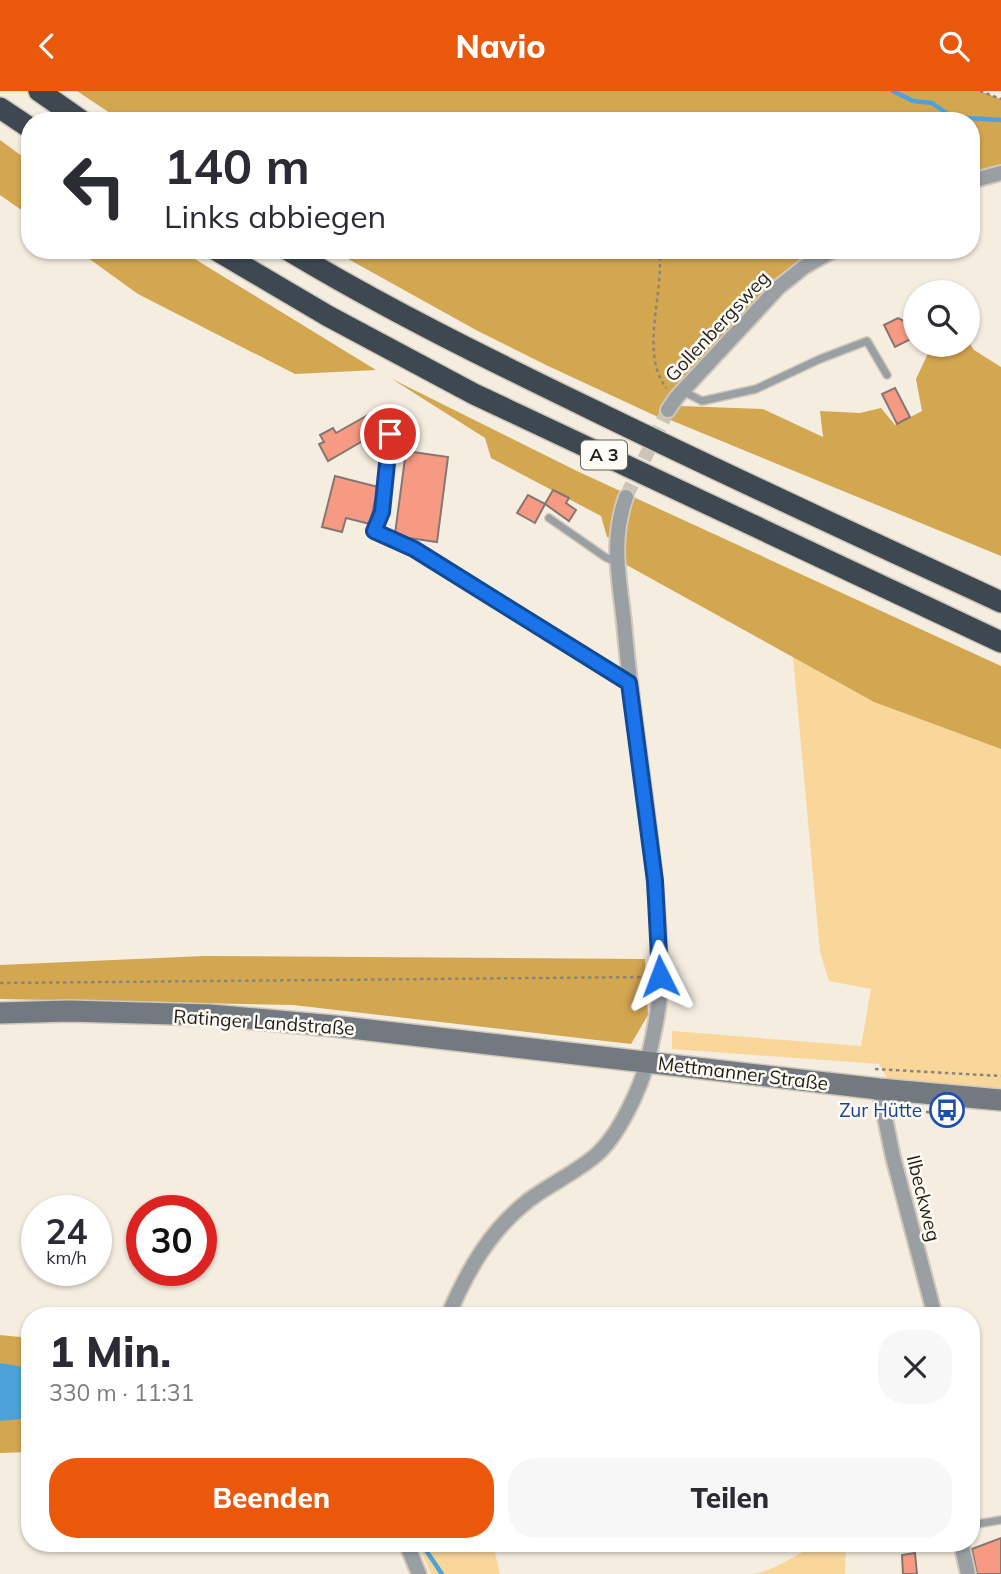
<!DOCTYPE html>
<html lang="de">
<meta charset="utf-8">
<style>
body{margin:0;font-family:Mulish,sans-serif;background:#f7f7f7;color:#2b2b33;height:100vh;display:flex;flex-direction:column;font-size:26px;white-space:nowrap}
*{box-sizing:border-box;margin:0}
p{font-size:23px;color:#7c7c81}
.icon{flex:none;width:38px;height:38px;fill:none;stroke:currentColor;stroke-width:2;stroke-linecap:round;stroke-linejoin:round}
.map{position:relative;flex:1;overflow:hidden}
.side{position:absolute;left:21px;top:1216px;width:959px;height:245px;display:flex;flex-direction:column;background:#fff;border-radius:28px;box-shadow:0 2px 5px #0004}
.side>*{flex:none}
.top-card{position:absolute;left:21px;top:21px;width:959px;height:147px;border-radius:28px;box-shadow:0 2px 5px #0004;background:#fff;color:#2b2b33;overflow:hidden}
.buttons{position:absolute;left:903px;top:189px;display:grid;gap:14px}
.buttons a{display:grid;place-items:center;width:77px;height:77px;border-radius:50%;background:#fff;box-shadow:0 2px 5px #0004;font-size:35px}
.speed{position:absolute;left:21px;top:1104px;display:flex;gap:14px;font-size:35px;font-weight:700;text-align:center}
.speed>*{display:grid;place-content:center;width:91px;height:91px;border-radius:50%;background:#fff;box-shadow:0 2px 5px #0004;line-height:1}
.speed small{font-size:18px;font-weight:400}
.speed .limit{border:10px solid #d22;background:#fff;color:#111}
.pin{position:absolute;display:grid;place-items:center;width:60px;height:60px;color:#fff;margin:-30px;border:4px solid #fff;border-radius:50%;box-shadow:0 2px 7px #0007}
.me{position:absolute;width:77px;margin:-38px;rotate:357deg;stroke-linejoin:round;filter:drop-shadow(0 0 5px #0008)}
.turn{display:flex;align-items:center;gap:24px;height:147px;padding:0 28px;font-size:32px}
.turn .icon{width:91px;height:91px;stroke-width:2.5}
.turn b{display:block;font-size:49px;line-height:60px}
.round{display:grid;place-items:center;flex:none;width:74px;height:74px;border-radius:28px;background:#f7f7f7}
.summary{display:flex;align-items:center;justify-content:space-between;height:119px;padding:0 28px}
h1{font-size:42px;font-weight:800;line-height:52px}
.action{display:flex;gap:14px;margin-top:auto;padding:14px 28px}
.action a{flex:1;height:80px;border-radius:28px;background:#ea580c;color:#fff;font-size:28px;font-weight:800;line-height:80px;text-align:center}
.action a+a{background:#f7f7f7;color:#2b2b33}
header{display:flex;justify-content:space-between;align-items:center;height:91px;padding:0 28px;background:#ea580c;color:#fff;font-size:32px;font-weight:800}
.map>svg:first-child{display:block}
.green{fill:#f9d79b}
.forest{fill:#d3a650}
.water{fill:#4ca2d9}
.lines{fill:none;stroke-linecap:round;stroke-linejoin:round}
.stream{stroke:#4ca2d9;stroke-width:4.5}
.building{fill:#f79a84;stroke:#867672;stroke-width:2}
.street-tunnel{stroke:#cbc4b7;stroke-width:14;stroke-dasharray:14 7;stroke-linecap:butt}
.lane-casing{stroke:#cfc8bb;stroke-width:10}
.street-casing{stroke:#cfc8bb;stroke-width:18}
.secondary-casing{stroke:#cfc8bb;stroke-width:24}
.highway-casing{stroke:#cfc8bb;stroke-width:24}
.path{stroke:#8a847b;stroke-width:2.5;stroke-dasharray:3.5 3.5;stroke-linecap:butt}
.lane{stroke:#9a9fa4;stroke-width:7}
.street{stroke:#9a9fa4;stroke-width:14}
.secondary{stroke:#727980;stroke-width:21}
.highway{stroke:#3e4851;stroke-width:21}
.route-casing{stroke:#114b97;stroke-width:18}
.route{stroke:#1a73e8;stroke-width:12}
.labels{text-anchor:middle;stroke-width:5;stroke-linejoin:round;paint-order:stroke}
.shield{fill:#fefbf5;stroke:#63605b;stroke-width:2}
.shield-label{font-size:18px;font-weight:bold;fill:#211e19}
.street-label{font-size:19px;fill:#211e19;stroke:#fefbf5}
.transit-label{font-size:19px;fill:#164399;stroke:#fefbf5;text-anchor:end}
</style>
<header><svg class="icon" aria-label="back" viewBox="0 0 24 24"><path d="M15 5l-7 7 7 7"/></svg>Navio<svg class="icon" aria-label="search" viewBox="0 0 24 24"><circle cx="10" cy="10" r="6"/><path d="M15 15l6 6"/></svg></header>
<div class="map">
<svg width="1001" height="1483" viewBox="0 0 1001 1483">
<rect width="100%" height="100%" fill="#f5eddf"/>
<path class="green" d="M793,566L874,611L1001,658V999L887,987L879,973L672,958V940L861,955L871,898L829,890L820,861Z
M418,1453H493L500,1483H431Z
M821,1453H846L845,1483H754C781,1477 796,1462 821,1453Z"/>
<path class="forest" d="M77,0H980L1001,8V73L971,82V30H122Z
M0,49L30,71V125L0,104Z
M77,159H180L376,279L295,283L138,203Z
M332,159H818L795,173L773,189L658,326L548,275L476,239Z
M968,250L974,259L1001,276V465L668,328L680,315L763,318L823,346L820,320L860,322L881,317L895,334L922,320L916,288L932,254H968Z
M392,288L579,381L1001,575V658L874,611L623,472L625,448L607,446L601,425L491,367L485,347Z
M204,865L645,868L648,924L631,953L293,914L0,908V874Z
M0,1244L30,1247V1361L0,1362Z"/>
<path class="water" d="M0,1272L30,1277V1327L0,1330Z"/>
<g class="lines">
<path class="stream" d="M893,0L913,10L932,12L952,26L1001,29
M421,1452L442,1483"/>
</g>
<path class="building" d="M915,225V246L895,256L884,234L898,227L904,230Z
M895,297L910,326L897,333L882,303Z
M375,320L385,337L328,370L319,353L324,351L320,344L333,337L336,342Z
M406,360L448,366L437,451L402,446L395,443Z
M335,385L378,396L370,433L346,427L342,441L322,436Z
M553,399L569,407L566,412L576,419L569,430L545,413L535,432L517,422L528,404L545,413Z
M1001,1447V1483H977L972,1458Z
M915,1462L917,1483H903L902,1464Z"/>
<g class="lines">
<path class="street-tunnel" d="M626,406L668,319"/>
<g class="lane-casing">
<path id="lane" d="M683,300L702,310L756,298L820,268L867,250L887,284
M390,343L382,421L374,440L414,458L629,592
M549,427L605,466L616,471
M971,1434L1001,1429"/>
</g>
<g class="street-casing">
<path id="street" d="M971,90L1001,82
M668,319L676,307L779,196L804,176L834,159
M879,998L893,1066L935,1225
M448,1225C467,1180 490,1139 529,1109C550,1093 575,1082 595,1065C618,1046 641,997 648,968C653,945 660,918 660,895C661,777 635,659 625,542C621,493 609,454 626,406
M406,1452L419,1483
M961,1452L968,1483"/>
</g>
<g class="secondary-casing">
<path id="secondary" d="M0,922L69,920L210,924L334,935L879,998L1001,1009"/>
</g>
<g class="highway-casing">
<path id="highway" d="M39,0L82,30
M0,17L30,37
M216,159L328,225L474,303L1001,551
M288,159C386,218 490,269 593,319C728,385 865,448 1001,511"/>
</g>
<path class="path" d="M980,0L1001,8
M659,159C665,202 639,260 666,297
M0,892L646,886
M875,978L1001,985
M912,1020L957,1023"/>
<use href="#lane" class="lane"/>
<use href="#street" class="street"/>
<use href="#secondary" class="secondary"/>
<use href="#highway" class="highway"/>
</g>
<g class="lines">
<g class="route-casing">
<path id="route" d="M390,343L382,421L374,440L414,458L629,592L655,790L660,885"/>
</g>
<use href="#route" class="route"/>
</g>
<defs>
<g id="bus-ring" transform="scale(1.75)"><circle r="9.5" fill="#fefbf5" stroke="#1a4fb4" stroke-width="1.5"/><path d="M-5-6H5V4H4V6H2V4H-2V6H-4V4H-5ZM-3.5-4V0h7V-4ZM-3.5 1.2v1.5H-2V1.2ZM2 1.2v1.5H3.5V1.2Z" fill="#1a4fb4"/></g>
</defs>
<g fill-rule="evenodd">
<use href="#bus-ring" x="947" y="1019"/>
</g>
<g class="labels">
<rect class="shield" x="581" y="349.5" width="46" height="29" rx="5"/>
<g class="shield-label">
<text x="604" y="370">A 3</text>
</g>
<g class="street-label">
<text transform="translate(717 235) rotate(-47)" y="7">Gollenbergsweg</text>
<text transform="translate(264 931) rotate(4)" y="7">Ratinger Landstraße</text>
<text transform="translate(743 982) rotate(7)" y="7">Mettmanner Straße</text>
<text transform="translate(924 1107) rotate(76)" y="7">Ilbeckweg</text>
</g>
<g class="transit-label">
<text x="922" y="1026">Zur Hütte</text>
</g>
</g>
</svg>
<div class="buttons">
<a><svg class="icon" aria-label="search" viewBox="0 0 24 24"><circle cx="10" cy="10" r="6"/><path d="M15 15l6 6"/></svg></a>
</div>
<div class="speed"><div>24<small>km/h</small></div><div class="limit">30</div></div>
<div class="pin" style="left:390px;top:343px;background:#d93025"><svg class="icon" aria-label="arrive" viewBox="0 0 24 24"><path d="M6 21V4h12l-3 4 3 4H6"/></svg></div>
<svg class="me" style="left:660px;top:885px" viewBox="-20 -20 40 40"><path d="M0-17L14 15 0 8-14 15z" fill="#1a73e8" stroke="#fff" stroke-width="4"/></svg>
<div class="top-card">
<div class="turn"><svg class="icon" aria-label="left" viewBox="0 0 24 24"><path d="M17 20v-9H6M10 6l-5 5 5 5"/></svg><div><b>140 m</b>Links abbiegen</div></div>
</div>
<section class="side">
<div class="summary"><div><h1>1 Min.</h1><p>330 m · 11:31</p></div><a class="round"><svg class="icon" aria-label="close" viewBox="0 0 24 24"><path d="M6 6l12 12M18 6L6 18"/></svg></a></div>
<div class="action"><a>Beenden</a><a>Teilen</a></div>
</section>
</div>
